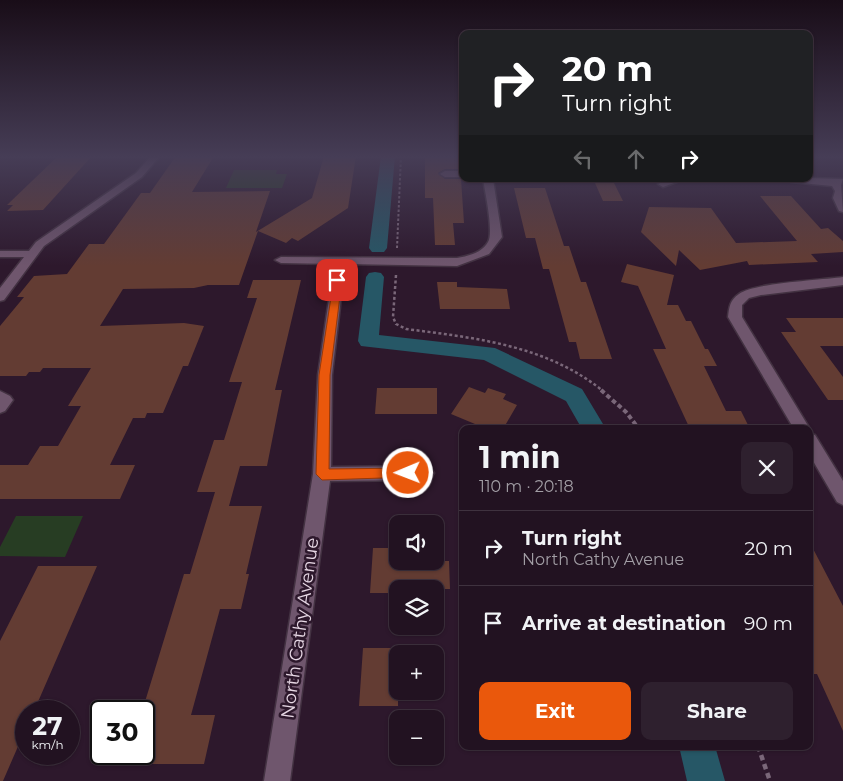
<!DOCTYPE html>
<meta charset="utf-8">
<style>
body{margin:0;font-family:Montserrat,sans-serif;background:#2e202e;color:#f1f3f6;height:100vh;display:flex;flex-direction:column;font-size:19px;white-space:nowrap}
*{box-sizing:border-box;margin:0}
p{font-size:16px;color:#a29ea5}
.icon{flex:none;width:28px;height:28px;fill:none;stroke:currentColor;stroke-width:2;stroke-linecap:round;stroke-linejoin:round}
.map{position:relative;flex:1;overflow:hidden}
.drawer{position:absolute;left:459px;top:425px;width:354px;height:325px;display:flex;flex-direction:column;background:#221221;border-radius:10px;box-shadow:0 1px 4px #0004,0 0 0 1px #3f323f}
.drawer>*{flex:none}
.guide{position:absolute;left:459px;top:30px;width:354px;height:152px;border-radius:10px;box-shadow:0 1px 4px #0004,0 0 0 1px #3f323f;background:#202124;color:#fff;overflow:hidden}
.buttons{position:absolute;left:389px;top:515px;display:grid;gap:10px}
.buttons a{display:grid;place-items:center;width:55px;height:55px;border-radius:10px;background:#221221;box-shadow:0 1px 4px #0004,0 0 0 1px #3f323f;font-size:25px}
.speed{position:absolute;left:15px;top:700px;display:flex;gap:10px;font-size:25px;font-weight:700;text-align:center}
.speed>*{display:grid;place-content:center;width:65px;height:65px;border-radius:50%;background:#221221;box-shadow:0 1px 4px #0004,0 0 0 1px #3f323f;line-height:1}
.speed small{font-size:12px;font-weight:400}
.speed .limit{border:2px solid #111;border-radius:8px;background:#fff;color:#111}
.pin{position:absolute;display:grid;place-items:center;width:42px;height:42px;color:#fff;margin:-21px;border-radius:10px;box-shadow:0 2px 8px #0006}
.me{position:absolute;width:55px;margin:-28px;rotate:269deg;stroke-linejoin:round;filter:drop-shadow(0 0 4px #0008)}
.turn{display:flex;align-items:center;gap:18px;height:105px;padding:0 20px;font-size:22px}
.turn .icon{width:65px;height:65px;stroke-width:2.5}
.turn b{display:block;font-size:35px;line-height:42px}
.lanes{display:flex;align-items:center;height:48px;padding:0 20px;background:#0003;justify-content:center;gap:25px;direction:ltr}
.lanes .off{opacity:.35}
.round{display:grid;place-items:center;flex:none;width:52px;height:52px;border-radius:10px;background:#2e202e}
.summary{display:flex;align-items:center;justify-content:space-between;height:85px;padding:0 20px}
h1{font-size:30px;font-weight:700;line-height:38px}
.button{display:flex;gap:10px;margin-top:auto;padding:10px 20px}
.button a{flex:1;height:58px;border-radius:10px;background:#ea580c;color:#fff;font-size:20px;font-weight:700;line-height:58px;text-align:center}
.button a+a{background:#2e202e;color:#f1f3f6}
ul{padding:0;list-style:none}
li{display:flex;align-items:center;gap:15px;height:75px;padding:0 20px;border-top:1px solid #3f323f}
li div{flex:1}
li b{display:block;font-size:19px}
li em{font-style:normal}
.map>svg:first-child{display:block}
.green{fill:#273d23}
.lines{fill:none;stroke-linecap:round;stroke-linejoin:round}
.canal{fill:#265766;fill-rule:evenodd}
.building{fill:#633c33}
.street-casing{stroke:#433242;stroke-width:3}
.path-far3{stroke:#7a6779;stroke-width:2;stroke-dasharray:2.5 2;stroke-linecap:butt}
.path-far2{stroke:#7a6779;stroke-width:2.5;stroke-dasharray:3 2.5;stroke-linecap:butt}
.path-far1{stroke:#7a6779;stroke-width:4;stroke-dasharray:4.5 3;stroke-linecap:butt}
.path{stroke:#7a6779;stroke-width:4.5;stroke-dasharray:5.5 4;stroke-linecap:butt}
.street{fill:#6f566d;fill-rule:evenodd}
.route{fill:#ea580c;stroke:#983908}
.labels{text-anchor:middle;stroke-width:5;stroke-linejoin:round;paint-order:stroke}
.near-street-label{font-size:18px;fill:#e7d8e5;stroke:#2d182c}
</style>
<div class="map">
<svg width="843" height="781" viewBox="0 0 843 781">
<rect width="100%" height="100%" fill="#2d182c"/>
<path class="green" d="M234,170H277L276,174H287L282,188H226Z
M16,516H83L65,557L0,556V547Z"/>
<g class="lines">
<path class="canal" d="M381,156H395L387,248L384,252H372L369,248Z
M375,272L381,273L384,277L379,335L495,348L582,389L606,429H582L566,401L484,360L361,346L358,341L366,277L369,273Z
M679,746H715L725,781H687Z"/>
</g>
<path class="building" d="M58,156H92L43,210L7,211L13,205H7Z
M176,156H214L192,192L270,191L256,232L312,198L324,156H356L348,208L298,241L292,238L286,243L258,231L239,285H208L194,288L123,289L100,326L184,323L204,326L188,366H183L163,413H147L145,418H133L110,465H135L120,499H0V465H28L40,446H58L81,406H68L91,368H43L40,372H29L26,376H0V326L24,297H17L34,276L67,274L89,244H104L141,193H150Z
M425,156H458L460,169H445L438,173L445,179H461L464,223H453L455,245H435L433,198H425Z
M595,183H614L623,201H603Z
M514,188H545L564,246H569L581,282H586L612,359H580L576,342H569L549,269H543L535,238H526Z
M760,196H791L821,229L828,228L843,241V252L811,254L818,262L749,265L747,261L700,270L679,250L676,266L641,232L649,207L711,208L736,243L797,241Z
M627,264L674,275L667,305H678L686,321H691L705,349H708L717,366H704L726,411H741L750,429H690L653,349H666L638,286L621,282Z
M253,280H301L275,390H282L267,466H240L229,506H262L246,574H249L241,609H220L191,715H215L204,764H144V705L184,574H190L215,492H197L214,440H224L242,382H229L257,298H247Z
M437,282H457V287L507,289L510,309H440Z
M786,318H843V346H820L843,377V400H828L781,332H796Z
M469,387L485,393L488,388L506,394L503,399L517,405L503,429H487L451,414Z
M377,388H437V414H375Z
M809,541L843,606V731L817,674H809Z
M373,548H398V561H449L450,589H398V593H370Z
M38,566H97L34,711H26V728L3,781H0V641Z
M363,648H398V706H359Z"/>
<g class="lines">
<g class="street-casing">
<path id="street" d="M151,156H160L142,177L44,246L4,300L0,301V288L24,257H0V251H29L36,242L136,173Z
M462,171V177H445L440,174L445,171Z
M809,178L843,179L841,185L843,212L839,211L833,198L835,191L832,186L791,182L786,179Z
M483,179H493L502,237L489,254L457,266L345,264L332,375L331,467L425,466L431,468L434,473L431,478L425,480L330,481L290,781H264L313,474L318,375L334,264L281,263L275,260L281,257L457,258C468,256 482,253 488,242C494,232 485,192 483,179Z
M671,179H685L663,187L658,184Z
M843,277V285L761,295L749,298L742,305V317L810,429L809,431V429H794L728,317C729,307 730,300 739,294C753,283 822,280 843,277Z
M0,391L10,396L13,400L5,411L0,413Z
M809,434L815,435L843,481V505L837,502L809,454Z"/>
</g>
<path class="path-far3" d="M397,248L401,156"/>
<path class="path-far2" d="M396,275L393,317L396,324L406,329C476,338 546,345 603,391"/>
<path class="path-far1" d="M601,390L626,412L639,429"/>
<path class="path" d="M758,746L770,781"/>
<use href="#street" class="street"/>
</g>
<linearGradient id="sky" x2="0" y2="1"><stop stop-color="#190d18"/><stop offset="0.59" stop-color="#463d56"/><stop offset="1" stop-color="#463d56" stop-opacity="0"/></linearGradient>
<rect width="843" height="266" fill="url(#sky)"/>
<path class="route" d="M334,278L342,280L330,375L329,469L408,468L414,473L413,477L322,480L316,474L319,375Z"/>
<g class="labels">
<g class="near-street-label">
<text transform="translate(300 628) rotate(-82)" y="6">North Cathy Avenue</text>
</g>
</g>
</svg>
<div class="buttons">
<a><svg class="icon" aria-label="sound" viewBox="0 0 24 24"><path d="M4 9h4l5-4v14l-5-4H4zM17 9q2 3 0 6"/></svg></a>
<a><svg class="icon" aria-label="layers" viewBox="0 0 24 24"><path d="M12 4l9 5-9 5-9-5zM3 14l9 5 9-5"/></svg></a>
<a>+</a>
<a>−</a>
</div>
<div class="speed"><div>27<small>km/h</small></div><div class="limit">30</div></div>
<div class="pin" style="left:337px;top:280px;background:#d93025"><svg class="icon" aria-label="arrive" viewBox="0 0 24 24"><path d="M6 21V4h12l-3 4 3 4H6"/></svg></div>
<svg class="me" style="left:408px;top:473px" viewBox="-20 -20 40 40"><circle r="17" fill="#ea580c" stroke="#fff" stroke-width="3"/><path d="M0-11L8 9 0 5-8 9z" fill="#fff"/></svg>
<div class="guide">
<div class="turn"><svg class="icon" aria-label="right" viewBox="0 0 24 24"><path d="M7 20v-9h11M14 6l5 5-5 5"/></svg><div><b>20 m</b>Turn right</div></div>
<div class="lanes"><svg class="icon off" aria-label="left" viewBox="0 0 24 24"><path d="M17 20v-9H6M10 6l-5 5 5 5"/></svg><svg class="icon off" aria-label="ahead" viewBox="0 0 24 24"><path d="M12 20V5M6 11l6-6 6 6"/></svg><svg class="icon" aria-label="right" viewBox="0 0 24 24"><path d="M7 20v-9h11M14 6l5 5-5 5"/></svg></div>
</div>
<section class="drawer">
<div class="summary"><div><h1>1 min</h1><p>110 m · 20:18</p></div><a class="round"><svg class="icon" aria-label="close" viewBox="0 0 24 24"><path d="M6 6l12 12M18 6L6 18"/></svg></a></div>
<ul>
<li><svg class="icon" aria-label="right" viewBox="0 0 24 24"><path d="M7 20v-9h11M14 6l5 5-5 5"/></svg><div><b>Turn right</b><p>North Cathy Avenue</p></div><em>20 m</em></li>
<li><svg class="icon" aria-label="arrive" viewBox="0 0 24 24"><path d="M6 21V4h12l-3 4 3 4H6"/></svg><div><b>Arrive at destination</b></div><em>90 m</em></li>
</ul>
<div class="button"><a>Exit</a><a>Share</a></div>
</section>
</div>
